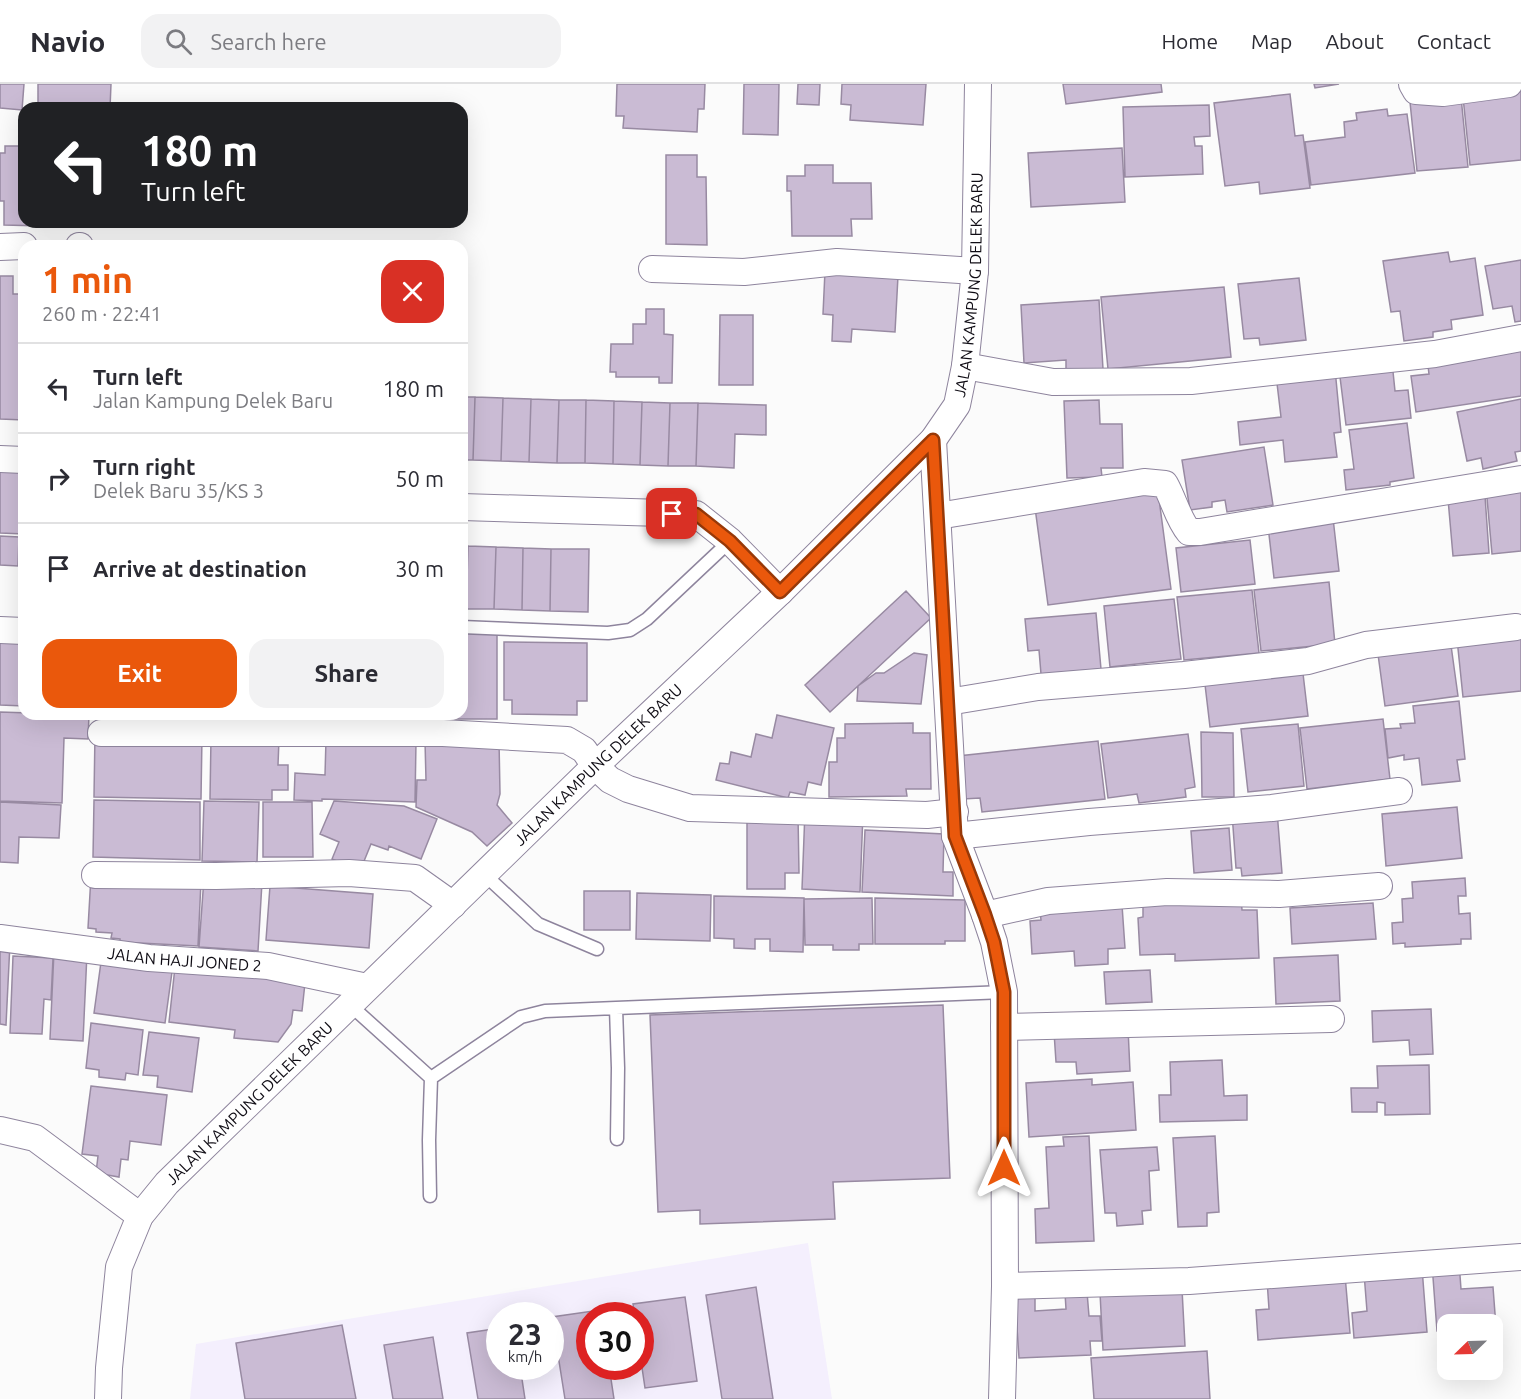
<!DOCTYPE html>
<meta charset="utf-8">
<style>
body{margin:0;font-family:Ubuntu,sans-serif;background:#f2f2f3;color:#2b2b33;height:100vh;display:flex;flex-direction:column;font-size:22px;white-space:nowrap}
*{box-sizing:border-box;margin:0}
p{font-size:20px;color:#7c7c81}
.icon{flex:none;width:33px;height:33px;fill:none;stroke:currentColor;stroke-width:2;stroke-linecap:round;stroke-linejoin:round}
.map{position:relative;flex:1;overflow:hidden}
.panel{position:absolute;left:18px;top:156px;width:450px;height:480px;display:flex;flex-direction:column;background:#fff;border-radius:18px;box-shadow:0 6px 24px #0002}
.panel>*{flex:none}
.top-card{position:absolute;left:18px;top:18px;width:450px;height:126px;border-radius:18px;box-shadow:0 6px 24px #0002;background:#202124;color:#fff;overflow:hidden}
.needle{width:39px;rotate:247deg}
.controls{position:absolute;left:1437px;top:1230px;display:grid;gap:12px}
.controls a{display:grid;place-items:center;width:66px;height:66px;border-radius:12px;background:#fff;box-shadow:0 6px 24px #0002;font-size:30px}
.speed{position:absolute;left:486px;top:1218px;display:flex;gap:12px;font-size:30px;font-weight:700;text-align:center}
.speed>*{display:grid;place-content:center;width:78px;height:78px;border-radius:50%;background:#fff;box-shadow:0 6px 24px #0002;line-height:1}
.speed small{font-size:15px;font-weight:400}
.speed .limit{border:9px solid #d22;background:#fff;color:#111}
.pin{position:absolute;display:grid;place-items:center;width:51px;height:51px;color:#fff;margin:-26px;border-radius:12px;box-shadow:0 3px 9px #0006}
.me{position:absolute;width:66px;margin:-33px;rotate:0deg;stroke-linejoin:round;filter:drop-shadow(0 0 4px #0008)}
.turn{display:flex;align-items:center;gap:21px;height:126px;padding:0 24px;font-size:27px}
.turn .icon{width:78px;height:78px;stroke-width:2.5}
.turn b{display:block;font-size:42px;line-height:51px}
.round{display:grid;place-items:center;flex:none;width:63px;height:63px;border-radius:18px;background:#f2f2f3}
.headline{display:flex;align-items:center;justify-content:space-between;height:102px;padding:0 24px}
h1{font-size:36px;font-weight:700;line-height:45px;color:#ea580c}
.cta{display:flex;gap:12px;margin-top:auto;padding:12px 24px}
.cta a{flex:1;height:69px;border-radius:18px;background:#ea580c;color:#fff;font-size:24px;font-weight:700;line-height:69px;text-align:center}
.cta a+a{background:#f2f2f3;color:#2b2b33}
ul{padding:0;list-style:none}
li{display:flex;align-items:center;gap:18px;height:90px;padding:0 24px;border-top:2px solid #e1e1e2}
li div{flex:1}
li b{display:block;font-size:22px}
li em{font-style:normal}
header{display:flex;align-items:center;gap:36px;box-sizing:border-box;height:84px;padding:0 30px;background:#fff;border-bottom:2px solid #e1e1e2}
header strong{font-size:28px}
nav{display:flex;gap:33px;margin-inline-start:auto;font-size:21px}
.search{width:420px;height:54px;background:#f2f2f3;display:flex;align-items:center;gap:15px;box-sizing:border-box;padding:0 21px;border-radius:18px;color:#7c7c81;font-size:22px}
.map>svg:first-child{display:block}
.built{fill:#f4effd;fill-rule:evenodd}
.building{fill:#cabbd4;stroke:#988aa2;stroke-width:1.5}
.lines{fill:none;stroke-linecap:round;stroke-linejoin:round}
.lane-casing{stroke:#8e849d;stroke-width:15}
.street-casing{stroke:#8e849d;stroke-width:28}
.lane{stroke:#fff;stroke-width:12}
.street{stroke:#fff;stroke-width:26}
.route-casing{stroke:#983908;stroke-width:15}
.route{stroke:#ea580c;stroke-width:10}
.labels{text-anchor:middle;stroke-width:5;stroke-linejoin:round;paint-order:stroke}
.street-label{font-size:16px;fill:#0f0c14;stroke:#fff}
</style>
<header>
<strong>Navio</strong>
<div class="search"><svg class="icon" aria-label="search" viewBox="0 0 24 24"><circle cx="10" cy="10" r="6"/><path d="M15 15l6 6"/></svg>Search here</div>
<nav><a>Home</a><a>Map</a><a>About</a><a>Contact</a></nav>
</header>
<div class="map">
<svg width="1521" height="1315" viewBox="0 0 1521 1315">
<rect width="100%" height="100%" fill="#fbfbfb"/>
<path class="built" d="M808,1159L832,1315H190L196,1260ZM500,1232H550V1282H500ZM590,1232H640V1282H590Z"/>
<path class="building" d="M0,0H24L22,26L0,24Z
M38,0H111L110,24H38Z
M617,0H705L704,25H698L697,48L623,44L624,32H616Z
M744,0H779L778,51L743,50Z
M798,0H820L819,21L797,20Z
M842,0H926L923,41L850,36L851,21L841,20Z
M1063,0H1161L1162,8L1066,20Z
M1314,0H1339L1315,4Z
M1521,7V76L1470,81L1463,13Z
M1290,10L1295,52L1303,51L1310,104L1260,110L1259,98L1225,102L1214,19Z
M1461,13L1468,83L1417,87L1410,18Z
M1209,21L1210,52L1194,53L1195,62H1202L1203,90L1125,93L1123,23Z
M1387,25L1388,32L1407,30L1415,89L1311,101L1305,58L1345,53L1344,38L1357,36L1356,29Z
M5,62H24V138H42V142L4,141V117H0V69H5Z
M1122,64L1125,118L1031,123L1028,69Z
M666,71H697V93H706L707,161L666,160Z
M805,81H833V99H871L872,135H851L852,152H792L791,107H787V92H805Z
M52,138H106V142L52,143Z
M1448,168L1450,178L1475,174L1483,231L1451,236L1452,245L1433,248V253L1404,257L1400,227L1391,228L1383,177Z
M1521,176V237L1515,238L1512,222L1493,225L1485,182Z
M825,187L898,192L895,248L852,245L851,258L832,257L833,231L823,230Z
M0,192H13V210H24V336L0,335Z
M1299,194L1306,256L1260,261L1259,254L1244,255L1238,200Z
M1224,203L1231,273L1108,285L1101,213Z
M1099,216L1103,285L1066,287V276L1024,279L1021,221Z
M646,225H664V250L673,251L672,299H659V293H616V288H610L611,260H633V240H646Z
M720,231H753V301H719Z
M1521,260V312L1416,328L1411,292L1429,290L1427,274Z
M1392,278L1395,307L1408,306L1411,334L1346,341L1339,285Z
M1335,285L1341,348L1334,349L1337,373L1285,378L1283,356L1240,361L1238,338L1281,333L1276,291Z
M462,313H475L473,376H462Z
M475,313L503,314L501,377L473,376Z
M503,314L531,315L529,378L501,377Z
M531,315L559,316L557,379L529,378Z
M1521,315V367L1515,368L1517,377L1483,385L1481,374L1467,377L1457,328Z
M559,316H586L585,379H557Z
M586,316L614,317L613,380L585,379Z
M1099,316L1100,340H1122L1123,384H1101L1102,393L1067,394L1064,317Z
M614,317L642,318L640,381L613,380Z
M642,318L670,319L668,382L640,381Z
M670,319H698L696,382H668Z
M698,319L766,321V351L735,350L734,384L696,382Z
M1407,339L1414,394L1390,398V401L1346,406L1344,386L1354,385L1349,346Z
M1264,363L1273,421L1227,428L1225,416L1212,418V423L1190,426L1182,376Z
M0,384L24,385V450L0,449Z
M1157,400L1171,505L1048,521L1034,416Z
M1521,400V467L1492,470L1486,403Z
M1485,412L1489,469L1453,472L1448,415Z
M1333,434L1339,487L1274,494L1268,442Z
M0,452L19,453L18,482L0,481Z
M1250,456L1255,500L1181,508L1176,464Z
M462,462H468L466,525H462Z
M468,462L496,463L494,525H466Z
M496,463L523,464L522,526L494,525Z
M523,464L551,465L550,527L522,526Z
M551,465H589L588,528L550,527Z
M1329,498L1335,560L1261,567L1254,506Z
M1252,506L1259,569L1184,576L1177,513Z
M906,507L931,534L830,628L805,601Z
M1174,515L1181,575L1110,583L1104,522Z
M1096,529L1101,585L1041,590L1039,566L1028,567L1025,535Z
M1521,547V607L1463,613L1457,555Z
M462,549H497V635H435V630H462Z
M0,553L24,554V622L0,621Z
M1450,554L1458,612L1385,622L1377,563Z
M504,558L587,559V617H577V631L512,630V616H504Z
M914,569L927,571L921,620L857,617L858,602L876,589H884Z
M1302,581L1308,632L1210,643L1204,592Z
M1459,617L1465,675L1457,676L1460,697L1422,701L1419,674L1404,676V671L1388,674L1385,645L1401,644L1400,640L1415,639L1413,622Z
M0,628L89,631L88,655L64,654L62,719L0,717Z
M205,630H276V633L205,632Z
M777,631L834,644L821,701L808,698L805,711L790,708L788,714L716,696L720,679L729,680L731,668L751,673L756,650L772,654Z
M1383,635L1390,695L1307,705L1300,644Z
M913,639V649H930L931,705H906L907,712L829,713V678H837V654H845V640Z
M1298,640L1304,702L1248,708L1241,645Z
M1201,648L1233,649L1234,713H1202Z
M95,649L202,652L201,715L94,713Z
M1188,650L1195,703L1185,705L1186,713L1139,719L1137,710L1108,714L1101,660Z
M211,654L279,655L278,681H288V706H272V716L210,715Z
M326,656L416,658L415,718L322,715V717L294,716L295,689L325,691Z
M499,656L500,710L497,721L512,739L487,762L472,748L416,723L417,696H426L425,657Z
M1098,657L1105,715L982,728L980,714L963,715L958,672Z
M94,716L200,718V776L93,773Z
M204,717L259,718L257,778L202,777Z
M334,717L404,722L437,735L421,775L389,762L388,766L371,760L360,787L332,775L339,758L320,750Z
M0,718L61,721L59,754L19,753L18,779L0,778Z
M263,718H312L313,773H263Z
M1457,723L1462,774L1386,782L1382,730Z
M805,727L863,729L860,808L802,805Z
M1277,727L1282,789L1242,792L1241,784H1236L1232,729Z
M747,731H798L799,789H785V805H747Z
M1229,744L1232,786L1194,789L1191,747Z
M865,746L944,750L943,788H953V812L862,808Z
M91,792L201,797L198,862L120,858V855L111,854L112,849L96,848V845L88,844Z
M204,794L262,798L258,867L199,863Z
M1465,794L1466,812H1458L1459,830L1470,829L1471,855H1461V860L1405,863V859L1393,860L1392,839L1403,838L1402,815L1413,814L1412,798Z
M270,802L373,810L369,864L266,856Z
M584,807H630V846H584Z
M637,809L711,811L710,857L636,855Z
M714,812L804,814L803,868L770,867V855H755V865L734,864V855L714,854Z
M1241,813L1242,826H1257L1259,874L1175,877V870L1140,871L1138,834L1143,833V817Z
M872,814L873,860H859V866H833V861H805L804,815Z
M875,814L965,816V857H945V860H875Z
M1373,819L1376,855L1292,860L1290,824Z
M1122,821L1125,864L1108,865V880L1075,882L1074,867L1032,870L1030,837L1041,836L1040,826Z
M0,859H10L6,941L0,940Z
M54,867L87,869L83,957L50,955Z
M1338,871L1340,917L1276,920L1274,874Z
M13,872L53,874L51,916L44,915L42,950L10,949Z
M101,878L172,888L165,939L94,929Z
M175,883L305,899L302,927L293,926L291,940L278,958L234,954L235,946L169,938Z
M1150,886L1152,918L1106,920L1104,888Z
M943,921L950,1094L833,1098L835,1135L700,1140V1126L658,1128L650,931Z
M1431,925L1433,970L1410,971L1409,956L1373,958L1372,927Z
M91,939L143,946L138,991L126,989L125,996L99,993V986L86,984Z
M1128,944L1130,987L1077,990L1076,978H1056L1054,948Z
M149,948L199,954L192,1008L157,1003L158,992L143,991Z
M1222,976L1224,1012L1247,1011V1036L1160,1038L1159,1011H1171L1170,978Z
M1429,981L1430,1030L1385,1031V1019L1377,1018V1028H1352L1351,1004H1378L1377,982Z
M1092,995V1001L1133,998L1136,1046L1029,1053L1026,999Z
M91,1002L167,1011L161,1061L130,1057L128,1076L121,1075L119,1093L96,1089L98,1072L82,1070Z
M1089,1052L1094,1157L1036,1159L1035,1125L1049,1124L1046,1063L1064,1062L1063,1053Z
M1215,1052L1219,1128L1207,1129V1142L1178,1143L1173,1054Z
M1157,1063L1159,1086L1149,1087L1151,1126L1142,1127L1143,1140L1117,1142L1116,1129H1105L1100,1066Z
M1459,1178L1461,1205L1493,1203L1496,1243L1492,1244V1240H1448V1246L1437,1247L1432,1180Z
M1422,1184L1427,1248L1354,1254L1352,1229L1367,1227L1364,1189Z
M1345,1191L1350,1249L1258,1256L1256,1226L1269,1225L1267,1196Z
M756,1203L773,1315H722L706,1211Z
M1182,1205L1185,1262L1103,1266L1100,1209Z
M1087,1208L1089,1232H1100L1102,1257H1090L1091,1271L1019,1274L1015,1213L1035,1212V1227L1066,1225L1065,1209Z
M685,1213L697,1297L645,1304L640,1270V1232H635L633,1220Z
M600,1226L601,1232H590V1282H609L614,1315H565L552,1233Z
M342,1241L356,1315H245L236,1259Z
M500,1244V1282H520L525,1315H478L467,1249Z
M433,1253L443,1315H393L384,1261Z
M1207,1267L1210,1315H1094L1091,1274Z"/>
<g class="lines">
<g class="lane-casing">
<path id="lane" d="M462,543L608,549L630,546L647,535L730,457
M485,791L538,840L597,865
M349,920L431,994
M616,924L1004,908
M431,994L521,933L545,927L616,924L618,984L617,1055
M430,1112L429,1056L431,994"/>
</g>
<g class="street-casing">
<g id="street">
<path d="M1412,0L1416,7L1443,9L1509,0"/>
<path d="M79,162H80"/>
<path d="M0,163L24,162"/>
<path d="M652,185L744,188L837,178L975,187"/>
<path d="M965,282L1053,298L1191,297L1435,270L1521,254"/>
<path d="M933,356L955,752L985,831L994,858L1004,908L1005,1202L1002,1315"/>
<path d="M0,375L24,376"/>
<path d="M462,423L696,430L730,457L780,508"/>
<path d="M938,432L1144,398L1165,400C1174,416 1178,435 1189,448H1200L1521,395"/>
<path d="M0,546L24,547"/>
<path d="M948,618L1038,603L1184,591L1308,577L1366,561L1516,543"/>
<path d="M101,649H443L567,656L584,666L595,682L610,696L628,705L690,724L927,731L955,728"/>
<path d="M955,752L1089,738L1272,724L1399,707"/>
<path d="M95,791L216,792L349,789L415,794L453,821"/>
<path d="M985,831L1048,817L1167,808L1279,810L1379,802"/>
<path id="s1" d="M0,854L149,874L268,882L367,903"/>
<path d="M1004,943L1331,935"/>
<path d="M0,1046L35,1054L140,1132"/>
<path d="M1005,1202L1189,1197L1521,1173"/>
<path id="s2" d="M108,1315L109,1284L119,1183L140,1132L167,1099L595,682L780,508L933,356L957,321L965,282L975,187L978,0"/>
</g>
</g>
<use href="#lane" class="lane"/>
<use href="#street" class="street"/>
</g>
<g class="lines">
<g class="route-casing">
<path id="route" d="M672,430H696L730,457L780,508L933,356L955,752L985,831L994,858L1004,908V1084"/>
</g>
<use href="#route" class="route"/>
</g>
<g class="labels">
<g class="street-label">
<text dy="6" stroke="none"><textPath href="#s2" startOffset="1461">JALAN KAMPUNG DELEK BARU</textPath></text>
<text dy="6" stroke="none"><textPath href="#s2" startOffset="831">JALAN KAMPUNG DELEK BARU</textPath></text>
<text dy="6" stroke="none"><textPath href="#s1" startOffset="186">JALAN HAJI JONED 2</textPath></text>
<text dy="6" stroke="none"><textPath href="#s2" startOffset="345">JALAN KAMPUNG DELEK BARU</textPath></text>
</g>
</g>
</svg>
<div class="controls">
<a><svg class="needle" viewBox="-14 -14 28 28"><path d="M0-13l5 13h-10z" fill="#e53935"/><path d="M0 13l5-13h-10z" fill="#7c7c81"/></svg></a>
</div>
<div class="speed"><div>23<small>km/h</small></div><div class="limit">30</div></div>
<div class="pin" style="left:672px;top:430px;background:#d93025"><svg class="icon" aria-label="arrive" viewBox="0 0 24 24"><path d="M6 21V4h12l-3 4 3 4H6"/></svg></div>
<svg class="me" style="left:1004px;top:1084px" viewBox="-20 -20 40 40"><path d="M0-17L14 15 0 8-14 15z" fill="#ea580c" stroke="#fff" stroke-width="4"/></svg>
<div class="top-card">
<div class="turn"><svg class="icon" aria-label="left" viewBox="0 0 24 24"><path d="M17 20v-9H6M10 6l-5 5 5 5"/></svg><div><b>180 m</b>Turn left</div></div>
</div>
<section class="panel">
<div class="headline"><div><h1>1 min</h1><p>260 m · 22:41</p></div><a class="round" style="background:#d93025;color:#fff"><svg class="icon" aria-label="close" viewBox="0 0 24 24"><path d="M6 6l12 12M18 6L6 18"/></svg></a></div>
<ul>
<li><svg class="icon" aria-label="left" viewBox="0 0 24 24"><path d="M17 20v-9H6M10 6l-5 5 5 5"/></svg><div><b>Turn left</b><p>Jalan Kampung Delek Baru</p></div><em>180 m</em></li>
<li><svg class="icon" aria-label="right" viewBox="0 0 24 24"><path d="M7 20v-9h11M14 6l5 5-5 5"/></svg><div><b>Turn right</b><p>Delek Baru 35/KS 3</p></div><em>50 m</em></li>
<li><svg class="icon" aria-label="arrive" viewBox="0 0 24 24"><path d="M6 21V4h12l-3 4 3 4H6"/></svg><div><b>Arrive at destination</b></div><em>30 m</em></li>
</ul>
<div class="cta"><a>Exit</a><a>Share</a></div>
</section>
</div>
